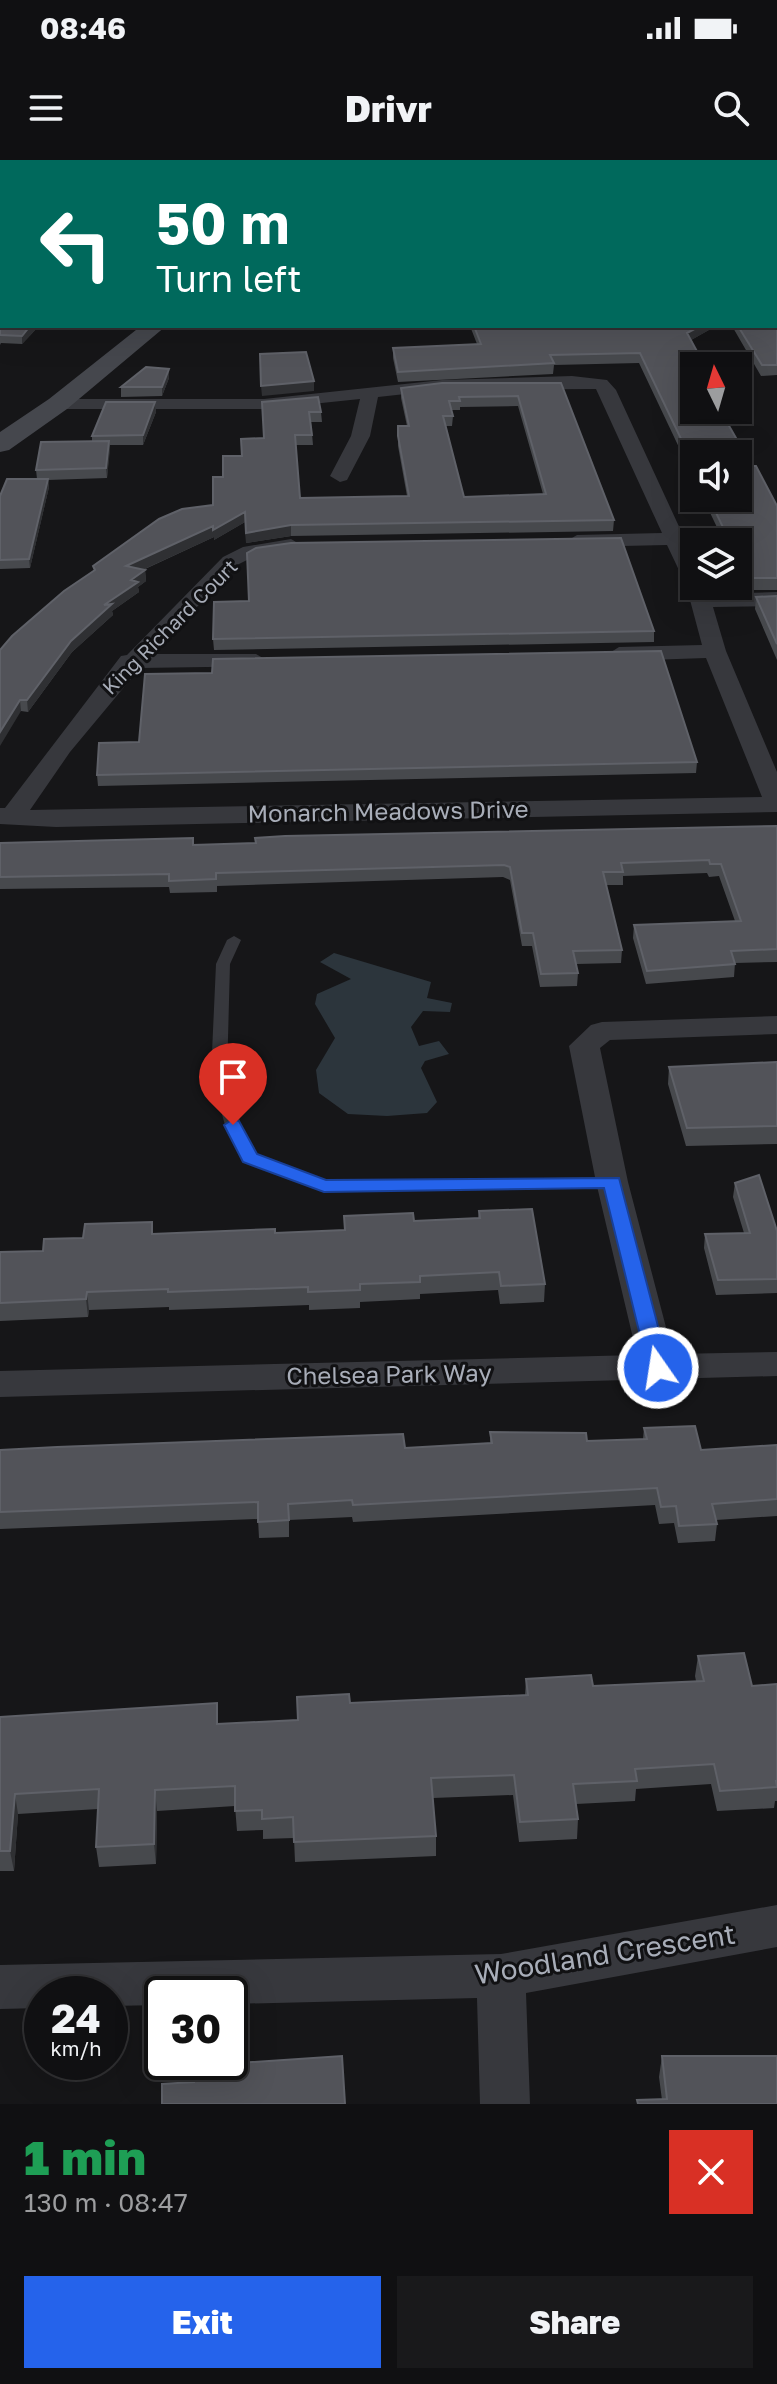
<!DOCTYPE html>
<meta charset="utf-8">
<style>
body{margin:0;font-family:"Golos Text",sans-serif;background:#19191b;color:#f1f3f6;height:100vh;display:flex;flex-direction:column;font-size:30px;white-space:nowrap}
*{box-sizing:border-box;margin:0}
p{font-size:26px;color:#9c9d9f}
.icon{flex:none;width:44px;height:44px;fill:none;stroke:currentColor;stroke-width:2;stroke-linecap:round;stroke-linejoin:round}
.map{position:relative;height:1944px;overflow:hidden}
.panel{display:flex;flex-direction:column;background:#101012;flex:1}
.panel>*{flex:none}
.top-card{position:absolute;left:0px;top:0px;width:778px;height:168px;box-shadow:0 8px 32px #0002,0 0 0 2px #303032;background:#00695c;color:#fff;overflow:hidden}
.needle{width:52px;rotate:355deg}
.controls{position:absolute;left:680px;top:192px;display:grid;gap:16px}
.controls a{display:grid;place-items:center;width:72px;height:72px;border-radius:0px;background:#101012;box-shadow:0 8px 32px #0002,0 0 0 2px #303032;font-size:40px}
.speed{position:absolute;left:24px;top:1816px;display:flex;gap:16px;font-size:40px;font-weight:700;text-align:center}
.speed>*{display:grid;place-content:center;width:104px;height:104px;border-radius:50%;background:#101012;box-shadow:0 8px 32px #0002,0 0 0 2px #303032;line-height:1}
.speed small{font-size:20px;font-weight:400}
.speed .limit{border:4px solid #111;border-radius:12px;background:#fff;color:#111}
.pin{position:absolute;display:grid;place-items:center;width:68px;height:68px;color:#fff;margin:-82px -34px;border-radius:50% 50% 50% 0;rotate:-45deg;box-shadow:0 0 8px #0007}
.pin .icon{rotate:45deg}
.me{position:absolute;width:88px;margin:-44px;rotate:347deg;stroke-linejoin:round;filter:drop-shadow(0 0 6px #0008)}
.turn{display:flex;align-items:center;gap:28px;height:168px;padding:0 24px;font-size:36px}
.turn .icon{width:104px;height:104px;stroke-width:2.5}
.turn b{display:block;font-size:56px;line-height:68px}
.round{display:grid;place-items:center;flex:none;width:84px;height:84px;border-radius:0px;background:#19191b}
.head{display:flex;align-items:center;justify-content:space-between;height:136px;padding:0 24px}
h1{font-size:48px;font-weight:800;line-height:60px;color:#1e9e55}
.button{display:flex;gap:16px;margin-top:auto;padding:16px 24px}
.button a{flex:1;height:92px;border-radius:0px;background:#2563eb;color:#fff;font-size:32px;font-weight:800;line-height:92px;text-align:center}
.button a+a{background:#19191b;color:#f1f3f6}
.status{display:flex;justify-content:space-between;align-items:center;height:56px;padding:0 40px;background:#101012;direction:ltr}
.status svg{height:22px;fill:currentColor}
header{display:flex;justify-content:space-between;align-items:center;height:104px;padding:0 24px;background:#101012;font-size:36px;font-weight:800}
.map>svg:first-child{display:block}
.water{fill:#2c353c}
.lines{fill:none;stroke-linecap:round;stroke-linejoin:round}
.lane{fill:#37383d;fill-rule:evenodd}
.street{fill:#37383d;fill-rule:evenodd}
.secondary{fill:#45474d;fill-rule:evenodd}
.wall{fill:#47494d;fill-rule:evenodd}
.shaded-wall{fill:#2f3033}
.building{fill:#525359;stroke:#5f6168;stroke-width:2;fill-rule:evenodd}
.route{fill:#2563eb;stroke:#184099;stroke-width:2}
.labels{text-anchor:middle;stroke-width:6;stroke-linejoin:round;paint-order:stroke}
.far-street-label{font-size:20px;fill:#a8adb8;stroke:#111113}
.street-label{font-size:24px;fill:#a8adb8;stroke:#111113}
.near-street-label{font-size:28px;fill:#a8adb8;stroke:#111113}
</style>
<div class="status"><b>08:46</b><svg viewBox="0 0 49 12"><path d="M0 12V9h3v3zM5 12V6h3v6zM10 12V3h3v9zM15 12V0h3v12zM26 1h20v11H26zM47 4h2v5h-2z"/></svg></div>
<header><svg class="icon" aria-label="menu" viewBox="0 0 24 24"><path d="M4 6h16M4 12h16M4 18h16"/></svg>Drivr<svg class="icon" aria-label="search" viewBox="0 0 24 24"><circle cx="10" cy="10" r="6"/><path d="M15 15l6 6"/></svg></header>
<div class="map">
<svg width="777" height="1944" viewBox="0 0 777 1944">
<rect width="100%" height="100%" fill="#161618"/>
<path class="water" d="M334,793L431,822L427,838L452,843L450,852L423,851L411,867L419,886L439,881L449,894L425,901L421,908L437,942L427,953L387,956L348,954L319,933L316,910L335,878L315,844L317,834L351,819L320,802Z"/>
<g class="lines">
<path class="lane" d="M234,776L241,780L230,804L227,915L241,965L256,995L326,1021L612,1017L620,1022L612,1027L324,1031L244,1002L225,965L211,915L216,804L227,780Z"/>
<path class="street" d="M572,216L607,220L616,230L694,399V426H707L709,434L777,432V446L713,447L726,491L777,612V652L56,667L0,664V648H5L121,496L127,495L223,397L243,387L291,379L301,385L298,389L255,396L237,405L152,494H256L268,501L264,506L140,508L70,592L30,650L762,637L706,498L619,501L608,494L619,487L702,485L686,425L667,385L577,387L567,381L577,375L662,373L596,229L442,230L378,237L370,276L347,320L340,322L330,316L351,276L360,239L264,249H58L49,244L58,239H264L442,220Z
M777,856V874L610,880L600,888L628,1022L673,1194L777,1192V1216L0,1237V1211L637,1195L596,1022L569,886L591,865L602,862Z
M777,1745V1787L526,1833L530,1944H480L477,1838L230,1844V1834H162V1845L110,1846V1834H42V1848L0,1849V1805L501,1794Z"/>
<path class="secondary" d="M0,113H2V125H0Z
M141,166H166L67,249L9,290L0,292V272L49,239Z"/>
</g>
<path class="wall" d="M777,114V215L761,216L732,166H776Z
M0,149L39,166L22,184L1,183L0,185Z
M470,166H716L691,180L694,206L740,286L777,346V430H746L738,412V382H724L703,338H738L694,294V319L639,203L554,205L553,214L398,222L393,198V188L477,184Z
M169,209V218L162,236L121,237V227Z
M561,223L614,360L613,371L291,376L246,383L245,362L214,380V377L143,410H145L146,421L138,427L139,432L112,451L113,455L72,492L28,552L21,551L0,490L94,411L93,406L213,345L223,317L242,296L264,278L262,242L321,252L322,262H311L313,285H295L300,338L407,336L398,286V266H407L401,238V228ZM518,246L543,334L464,337L446,266H452L453,256L451,250H460V247Z
M155,242L156,252L143,285H110L107,318L48,320L49,327L30,408L0,409V336L37,319L36,310L92,281V276Z
M777,436V500L755,449L756,437Z
M249,441L654,471V482L214,490L213,479Z
M212,513L697,602L696,613L98,626L97,615L139,582Z
M777,666V802L735,803L734,817L646,824L633,778L634,765L735,761L719,716L709,717L707,713L623,716V725H606L622,790L621,803L576,804L578,813L577,826L540,827L532,786H522L510,720L503,717L217,726V732L170,733L169,727L0,729V683L194,685Z
M777,902V984L686,986L668,924L669,907Z
M735,1023L777,1071V1133L716,1135L704,1088L705,1074L744,1073L733,1037Z
M479,1051L545,1124L544,1142L500,1144L498,1130L420,1134V1139L360,1142V1148L309,1150V1145L169,1150V1147L89,1150L88,1157L0,1161V1092L43,1091L83,1078L152,1062L153,1074L275,1073L345,1070L344,1056L414,1061L478,1058Z
M644,1268L701,1290L777,1285V1356L716,1360L717,1364L715,1381L678,1383L674,1363L659,1364L655,1345L353,1362L352,1357L289,1360V1377L259,1378L258,1359L0,1369V1290L405,1288L490,1283V1272L587,1281L643,1279Z
M698,1496L752,1526L777,1524V1641H775L774,1648L717,1651L711,1624L636,1629L635,1641L576,1644L578,1659L577,1679L519,1682L513,1635L433,1638L436,1676V1696L295,1702L294,1678L263,1679V1670L237,1671L235,1646L157,1651L156,1704L99,1707L96,1687L98,1649L18,1654L14,1711H0V1557L219,1564L298,1560L350,1543L525,1535L526,1519L593,1526L696,1521L695,1516Z
M662,1896L777,1944H637V1940H662L659,1917Z"/>
<path class="shaded-wall" d="M30,166H39L22,184V176Z
M700,166H716L686,183L687,173Z
M169,209V218L162,236V227Z
M314,221V231L262,236L261,226Z
M155,242L156,252L143,285V275Z
M109,281L110,290L107,318L106,308Z
M48,319L49,327L30,408L29,399Z
M245,352V362L214,380V377L127,417L126,406Z
M291,365V376L246,383V373Z
M145,410L146,421L138,427L139,432L112,451L113,455L72,492L28,552L27,540L71,481L104,445L131,420Z
M20,540L21,551L0,586V572Z
M87,1132L89,1150L88,1157L86,1139Z
M155,1630L157,1651L156,1704L154,1684Z
M15,1634L18,1654L14,1711L10,1691Z"/>
<path class="building" d="M0,0H110L107,2H2V48L0,49Z
M387,0H413L414,2H386Z
M776,34H777L776,99Z
M776,114H777V205H762L738,166H776Z
M0,149H2V166H30L22,176L0,175Z
M474,166H700L687,173L705,206H694V250H720L752,306H756L777,346V418H748L738,398V382H730L709,338H738V294H694V306L640,193L550,195L554,203L398,212L393,188L481,184Z
M306,192L314,221L261,226L260,194Z
M146,207L169,209L162,227H121Z
M442,223H561L614,360L291,365L246,373L245,352L213,370V366L126,406L145,410L131,420L138,422L104,445L112,444L71,481L27,540H20L0,572V490L12,476L64,431L95,410L93,406L159,359L182,349L213,345V317H223V296H242L241,279L264,278L262,242L318,237L321,252H309L312,275H295L300,338L409,336L398,276V266H409L401,228ZM518,236L546,334L464,337L443,256H453L449,241H460L459,237Z
M106,242H155L143,275L92,276Z
M109,281L106,308L36,310L41,282Z
M7,319H48L29,399L0,400V336Z
M621,378L654,471L213,479L214,442L249,441L247,393L256,388L291,383Z
M777,436V484L756,437Z
M661,491L697,602L97,615L99,583L139,582L145,514L212,513L213,499Z
M777,666V789L731,791L735,804L647,811L634,765L741,761L721,704H710L709,700L621,703L623,712H603L622,790L573,791L578,813L541,814L533,773H522L510,707L504,705L216,713V719L169,721V714L0,717V683L193,678V685L256,683L255,678L285,676Z
M777,902V966L687,968L669,907Z
M759,1015L777,1071V1119L718,1120L705,1074L750,1073L735,1023Z
M532,1049L545,1124L501,1126L499,1112L420,1116V1122L360,1124V1130L308,1132V1127L168,1132V1129L87,1132L86,1139L0,1143V1092L43,1091L44,1079L83,1078L85,1064L152,1062V1074L275,1069V1073L345,1070L344,1056L413,1053L414,1061L480,1058L479,1051Z
M695,1266L701,1290L777,1285V1339L712,1344L717,1364L679,1366L676,1346L661,1347L657,1328L353,1345L352,1340L288,1344L289,1360L258,1362V1342L0,1352V1290L57,1287L403,1274L405,1288L492,1283L490,1272L586,1273L587,1281L647,1279L644,1268Z
M744,1493L752,1526L777,1524V1621H776L777,1627L720,1631L714,1604L635,1609L637,1621L573,1624L578,1659L520,1662L514,1615L431,1618L436,1676L294,1682L293,1657L262,1659V1650L235,1651V1626L155,1630L154,1684L96,1687L99,1629L15,1634L10,1691H0V1557L217,1543V1564L298,1560L297,1537L349,1534L350,1543L528,1535L526,1519L591,1515L593,1526L704,1521L698,1496Z
M342,1896L345,1944H162V1924L194,1922L193,1906Z
M662,1896H777V1944H638L637,1940L667,1939Z"/>
<path class="route" d="M233,959L239,961L257,994L326,1020L619,1018L669,1208L658,1215L648,1208L604,1028L324,1032L243,1002L224,965Z"/>
<g class="labels">
<g class="far-street-label">
<text transform="translate(170 467) rotate(-45)" y="7">King Richard Court</text>
</g>
<g class="street-label">
<text transform="translate(388 652) rotate(-1)" y="8">Monarch Meadows Drive</text>
<text transform="translate(389 1215) rotate(-1)" y="8">Chelsea Park Way</text>
</g>
<g class="near-street-label">
<text transform="translate(605 1794) rotate(-9)" y="10">Woodland Crescent</text>
</g>
</g>
</svg>
<div class="controls">
<a><svg class="needle" viewBox="-14 -14 28 28"><path d="M0-13l5 13h-10z" fill="#e53935"/><path d="M0 13l5-13h-10z" fill="#9c9d9f"/></svg></a>
<a><svg class="icon" aria-label="sound" viewBox="0 0 24 24"><path d="M4 9h4l5-4v14l-5-4H4zM17 9q2 3 0 6"/></svg></a>
<a><svg class="icon" aria-label="layers" viewBox="0 0 24 24"><path d="M12 4l9 5-9 5-9-5zM3 14l9 5 9-5"/></svg></a>
</div>
<div class="speed"><div>24<small>km/h</small></div><div class="limit">30</div></div>
<div class="pin" style="left:233px;top:965px;background:#d93025"><svg class="icon" aria-label="arrive" viewBox="0 0 24 24"><path d="M6 21V4h12l-3 4 3 4H6"/></svg></div>
<svg class="me" style="left:658px;top:1208px" viewBox="-20 -20 40 40"><circle r="17" fill="#2563eb" stroke="#fff" stroke-width="3"/><path d="M0-11L8 9 0 5-8 9z" fill="#fff"/></svg>
<div class="top-card">
<div class="turn"><svg class="icon" aria-label="left" viewBox="0 0 24 24"><path d="M17 20v-9H6M10 6l-5 5 5 5"/></svg><div><b>50 m</b>Turn left</div></div>
</div>
</div>
<section class="panel">
<div class="head"><div><h1>1 min</h1><p>130 m · 08:47</p></div><a class="round" style="background:#d93025;color:#fff"><svg class="icon" aria-label="close" viewBox="0 0 24 24"><path d="M6 6l12 12M18 6L6 18"/></svg></a></div>
<div class="button"><a>Exit</a><a>Share</a></div>
</section>
